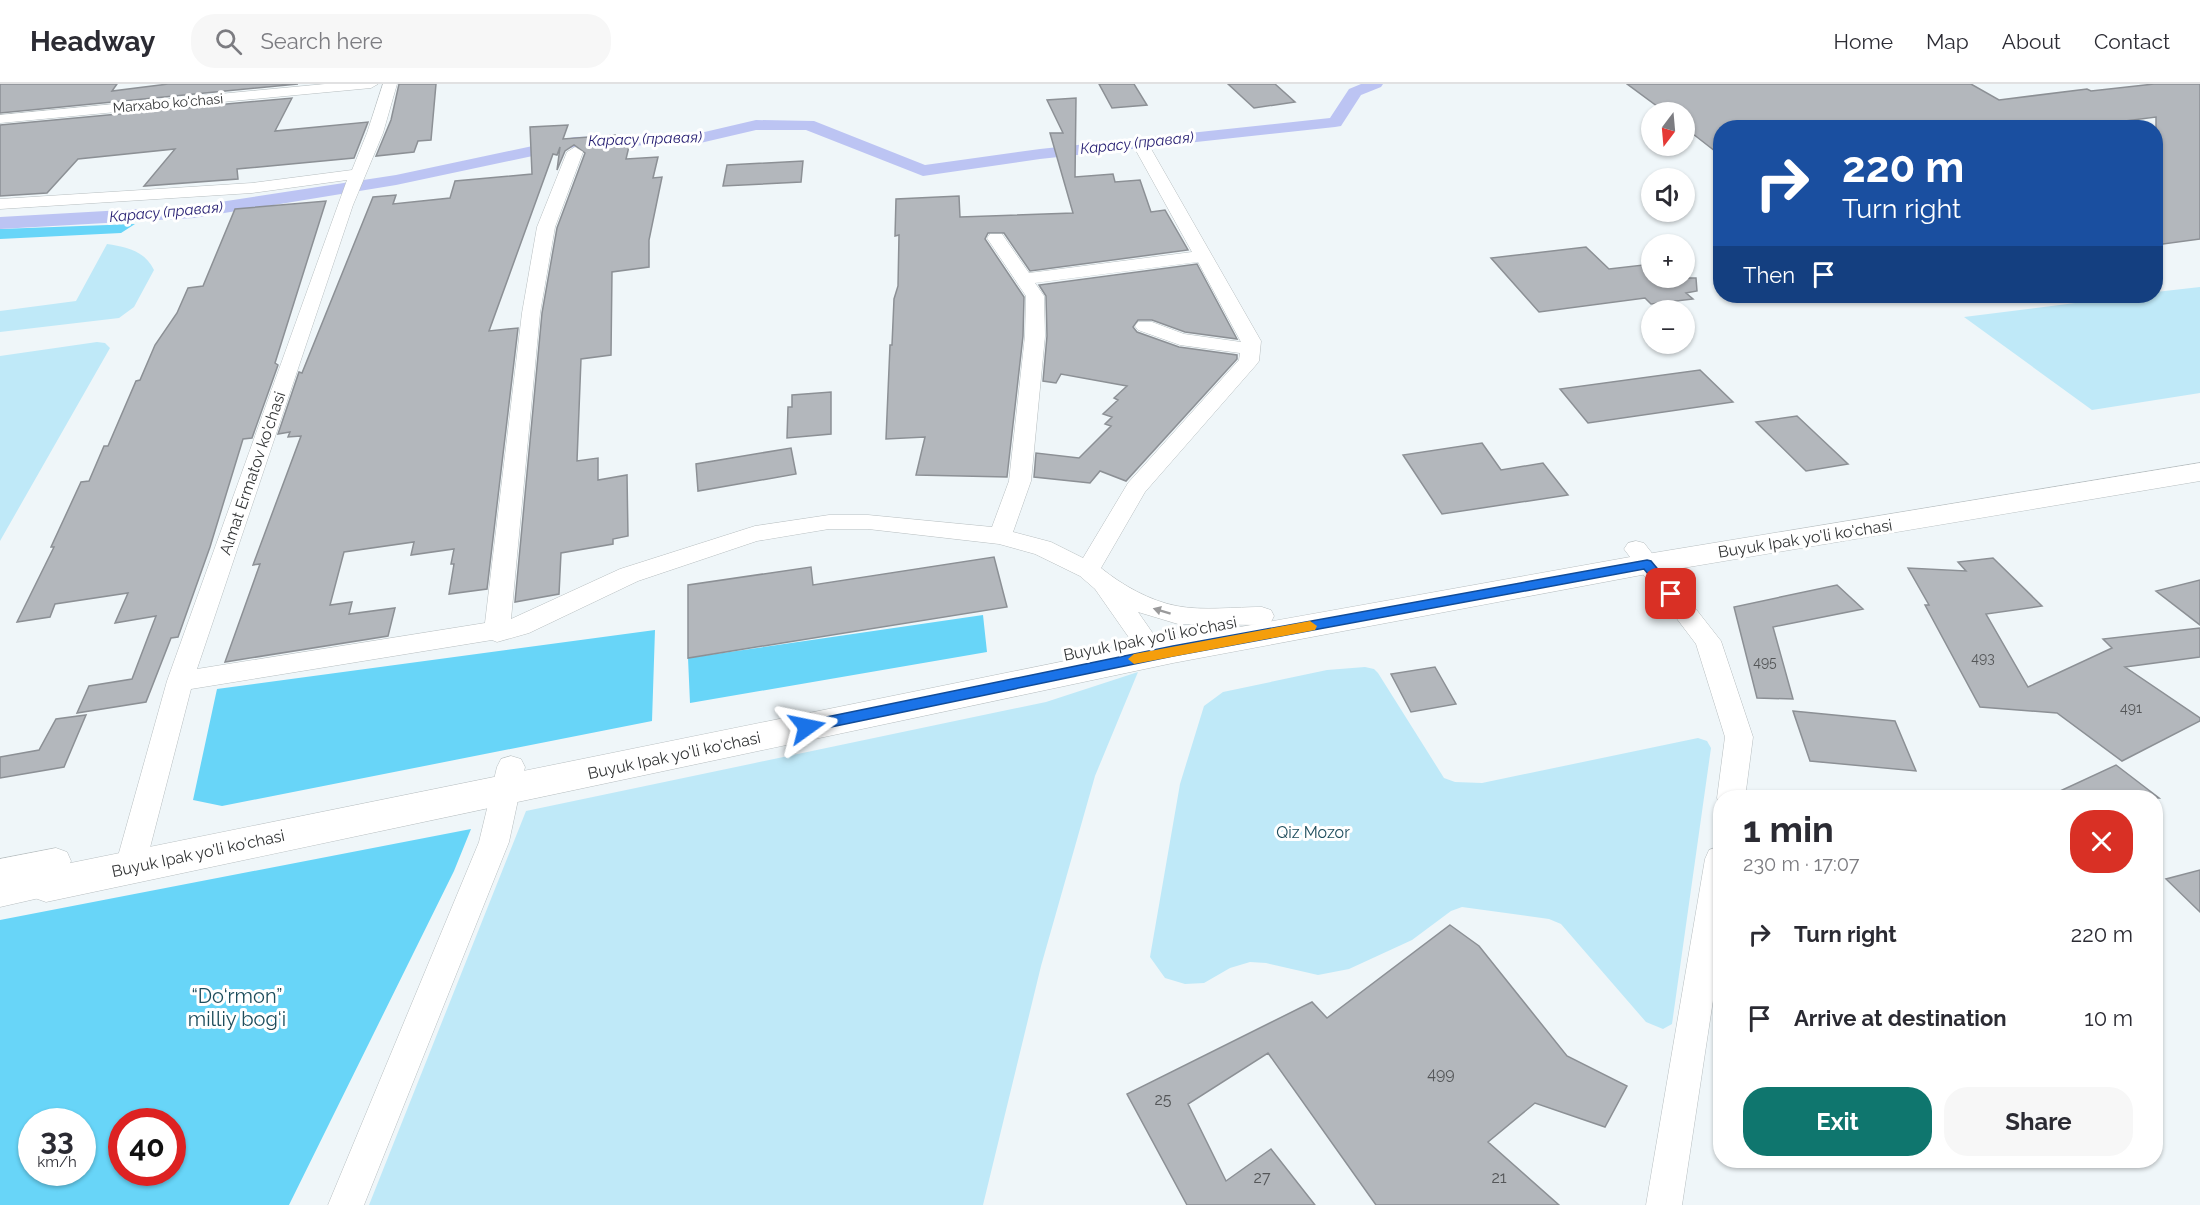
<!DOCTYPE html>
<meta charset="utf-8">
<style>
body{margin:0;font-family:Raleway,sans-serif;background:#f7f7f7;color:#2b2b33;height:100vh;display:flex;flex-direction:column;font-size:22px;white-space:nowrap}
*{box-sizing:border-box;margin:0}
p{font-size:20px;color:#7c7c81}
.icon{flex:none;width:33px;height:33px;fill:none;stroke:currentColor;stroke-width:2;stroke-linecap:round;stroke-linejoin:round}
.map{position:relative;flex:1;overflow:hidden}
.details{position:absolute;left:1713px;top:706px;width:450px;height:378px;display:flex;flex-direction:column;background:#fff;border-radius:24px;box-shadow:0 2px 4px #0004}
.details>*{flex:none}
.top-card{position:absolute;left:1713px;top:36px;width:450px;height:183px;border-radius:24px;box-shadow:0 2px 4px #0004;background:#1a4fa0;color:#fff;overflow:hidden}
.needle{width:39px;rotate:196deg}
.tools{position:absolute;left:1641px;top:18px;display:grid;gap:12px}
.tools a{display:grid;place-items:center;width:54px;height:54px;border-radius:50%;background:#fff;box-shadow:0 2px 4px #0004;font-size:30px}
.speed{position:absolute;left:18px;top:1024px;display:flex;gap:12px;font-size:30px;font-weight:700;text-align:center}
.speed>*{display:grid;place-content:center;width:78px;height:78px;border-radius:50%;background:#fff;box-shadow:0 2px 4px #0004;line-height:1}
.speed small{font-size:15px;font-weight:400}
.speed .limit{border:9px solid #d22;background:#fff;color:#111}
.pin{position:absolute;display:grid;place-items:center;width:51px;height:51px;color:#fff;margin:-26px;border-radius:12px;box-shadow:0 3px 9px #0006}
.me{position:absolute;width:66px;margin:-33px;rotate:78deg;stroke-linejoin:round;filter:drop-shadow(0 0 4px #0008)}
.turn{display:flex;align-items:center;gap:21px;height:126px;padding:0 30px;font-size:27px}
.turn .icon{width:78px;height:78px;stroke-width:2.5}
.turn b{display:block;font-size:42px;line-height:51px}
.then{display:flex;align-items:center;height:57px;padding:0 30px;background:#0003;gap:12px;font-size:22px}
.round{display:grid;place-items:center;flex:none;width:63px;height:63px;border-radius:24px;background:#f7f7f7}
.summary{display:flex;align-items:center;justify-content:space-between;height:102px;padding:0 30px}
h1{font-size:36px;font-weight:700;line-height:45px}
.action{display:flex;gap:12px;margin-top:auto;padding:12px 30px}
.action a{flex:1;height:69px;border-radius:24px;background:#0f766e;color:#fff;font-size:24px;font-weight:700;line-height:69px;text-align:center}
.action a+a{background:#f7f7f7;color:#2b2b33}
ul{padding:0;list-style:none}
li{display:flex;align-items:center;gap:18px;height:84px;padding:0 30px}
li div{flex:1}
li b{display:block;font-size:22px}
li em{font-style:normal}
header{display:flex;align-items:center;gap:36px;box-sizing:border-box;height:84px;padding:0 30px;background:#fff;border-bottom:2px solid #e1e1e2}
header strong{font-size:28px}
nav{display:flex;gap:33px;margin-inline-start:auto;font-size:21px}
.search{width:420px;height:54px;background:#f7f7f7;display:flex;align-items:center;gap:15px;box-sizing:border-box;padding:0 21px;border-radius:24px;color:#7c7c81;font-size:22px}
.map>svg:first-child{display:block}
.green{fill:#bfe9f8}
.forest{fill:#68d5f8;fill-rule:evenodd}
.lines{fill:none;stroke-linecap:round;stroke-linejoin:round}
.canal{fill:#bcc4f3;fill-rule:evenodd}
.building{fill:#b3b7bc;stroke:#8c9095;stroke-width:1.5}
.street-casing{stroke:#b7bec0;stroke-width:1}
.secondary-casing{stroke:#b7bec0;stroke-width:1}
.street{fill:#fff;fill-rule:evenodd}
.secondary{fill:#fff;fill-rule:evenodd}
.oneway{fill:#9a9a9b}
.route{fill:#1a73e8;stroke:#114b97;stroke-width:1.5}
.slow{fill:#f59e0b}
.labels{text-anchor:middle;stroke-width:6;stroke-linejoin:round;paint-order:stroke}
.far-street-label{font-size:14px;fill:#343637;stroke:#fff}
.number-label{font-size:14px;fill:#545658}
.far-water-label{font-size:15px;font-style:italic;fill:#21196f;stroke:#fff}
.street-label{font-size:16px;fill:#343637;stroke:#fff}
.park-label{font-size:16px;fill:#1e4d5c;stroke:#fff}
.near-number-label{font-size:16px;fill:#545658}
.near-park-label{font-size:20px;fill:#1e4d5c;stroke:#fff}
</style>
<header>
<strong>Headway</strong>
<div class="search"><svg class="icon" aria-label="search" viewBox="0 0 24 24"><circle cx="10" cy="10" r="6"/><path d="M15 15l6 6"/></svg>Search here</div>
<nav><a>Home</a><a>Map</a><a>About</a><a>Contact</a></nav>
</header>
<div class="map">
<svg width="2200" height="1121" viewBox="0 0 2200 1121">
<rect width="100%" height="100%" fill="#eff6f9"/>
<path class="green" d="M107,160C127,163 145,167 154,186L134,223L119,234L0,248V227L76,217Z
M2200,203V309L2092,326L1964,233L2130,212H2156V208Z
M97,258L105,259L110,264L0,457V272Z
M1365,583L1374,585L1378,589L1444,694L1455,698L1482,699L1698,654L1707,657L1711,664L1672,940L1663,945L1646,938L1561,840L1549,835L1462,823L1451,827L1412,856L1349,885L1318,891L1266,879L1250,878L1230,884L1204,899L1185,900L1165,894L1150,873L1180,700L1204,622L1223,608L1327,586Z
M1138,588L1095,692L1041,882L983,1121H369L526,727L1046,618Z"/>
<path class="forest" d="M135,140L121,149L0,155V145Z
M983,531L987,568L690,619L688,574Z
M655,546L652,637L222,722L193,716L217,605Z
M471,745L454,787L289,1121H0V836ZM32,1038H82V1089H32ZM122,1038H172V1089H122Z"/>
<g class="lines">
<path class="canal" d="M1361,0H1383L1381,3L1361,11L1341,42L1335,43L1040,75L923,92L806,46H756L696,60L575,63L396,101L194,134L0,145V133L194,122L396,91L575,53L696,50L756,36L814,37L925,81L1040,65L1330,34L1349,5Z"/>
</g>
<path class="building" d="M0,0H117L112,7L168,0H298L0,29Z
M399,0H436L431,56L418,57L414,68L376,72L391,36Z
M1099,0H1134L1147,21L1112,24Z
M1228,0H1275L1295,18L1254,24Z
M1627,0H1971L1999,16L2087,5L2091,7L2154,0H2200V155L2156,161V33L2069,44H1720V71L1684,43V28H1665Z
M292,14L275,47L368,38L354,74L237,85L238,95L144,102L175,65L78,75L47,109L0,112V41Z
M1076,14L1075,93L1113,90L1115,98L1140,96L1151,128L1165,126L1188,166L1030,187L1004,149H988L985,155L1024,213L1023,252L1007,393L916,391L925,353L886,355L890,261H892L894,215L898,202L899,151L895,152L896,115L959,112L960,133L1073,129L1050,49H1063L1047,16Z
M568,41L563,55L615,51L614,55L631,54L626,75L658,73L653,94L662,93L649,156V183L612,188L611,271L581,275L577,377L598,374V396L627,391L628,452L613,455V460L561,469L559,510L515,518L542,229L557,144L585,69L574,61L565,67L557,86L560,63L557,71L553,70L489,247L518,244L487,505L449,510L454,480H451L454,465L411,471L414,458L344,468L330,521L352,518L349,530L395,524L388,552L225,578L260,480L253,481L301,352L288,353L290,348L278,350L299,288L302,289L373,113L396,111L393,120L450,114L455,97L532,90L530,43Z
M803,77L801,98L723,102L727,81Z
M326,117L275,279L278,281L252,354L243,355L210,463L178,553L171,554L146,618L77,629L89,602L132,595L156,532L115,539L128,509L55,520L50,533L17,538L54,463H51L81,398L89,397L104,362H108L136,297L140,296L155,261L177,229L188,204L203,202L235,125Z
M1586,163L1609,185L1652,180V194H1696L1697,207L1686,209L1693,215L1651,220L1645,214L1539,228L1491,174Z
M1197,180L1237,255L1185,248L1152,236H1138L1133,243L1137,248L1179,263L1237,271V275L1126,397L1100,387L1090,399L1034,393L1036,369L1079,374L1111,342L1105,340L1112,333L1103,330L1118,316L1114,314L1127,302L1061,290L1056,299L1043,297L1047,252L1046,212L1039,201Z
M1700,286L1733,318L1588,339L1560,305Z
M831,308V350L787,354L788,323H792V311Z
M1797,332L1848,380L1806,387L1756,338Z
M1482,359L1501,386L1543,379L1568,411L1442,430L1403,371Z
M791,364L796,390L698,407L696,380Z
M994,473L1007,523L688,574V501L811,483L813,501Z
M1993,474L2042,522L1986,530L2028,603L2112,564L2103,555L2200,544V573L2125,583L2200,634V637L2122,677L2057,629L1980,623L1925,521H1929L1908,484L1966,487L1958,478Z
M2200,496V541L2156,507Z
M1837,501L1863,525L1773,543L1793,615L1757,614L1734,523Z
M1435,583L1456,620L1411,628L1391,590Z
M1793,627L1895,637L1916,687L1810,677Z
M86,631L64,683L0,694V673L39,666L56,635Z
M2116,681L2159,714H2045Z
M2200,786V828L2166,795Z
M1450,841L1479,862L1567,972L1627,1002L1605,1043L1535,1019L1488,1058L1559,1121H1376L1268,969L1188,1020L1226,1097L1271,1065L1315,1121H1187L1127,1010L1312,918L1327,934Z"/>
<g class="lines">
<g class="street-casing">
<path id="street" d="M325,0H378L371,4L0,39V31Z
M383,0H397L383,49L353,121L197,585L485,539L522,229L537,143L567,68L575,63L583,68L555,143L540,229L511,535L620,485L755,442L829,431H868L992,443L1009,397L1025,252L1026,212L987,154L990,150H1002L1029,189L1192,168L1134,63L1142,58L1150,63L1261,257L1259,277L1256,281L1145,408L1101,484C1122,501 1150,517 1177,522C1202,527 1236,523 1262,523L1271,526L1274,532L1271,538L1262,541L1178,540L1138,528L1168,571L1164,578L1155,580L1146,578L1095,505L1080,492L1035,470L999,460L868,445H829L757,457L638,497L529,549L497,558L492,556L191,605L145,783L141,792L130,796L119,792L115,783L167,597L347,96L252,109L0,125V115L252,99L352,86L367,49ZM1198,178L1241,258L1184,250L1152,238H1138L1135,242L1138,246L1180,261L1240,269L1239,276L1128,399L1083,474L1051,458L1013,448L1031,397L1045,252L1044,212L1035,199Z
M1636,457L1644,459L1721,557L1753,653L1745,714H1720V721L1717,714L1725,653L1696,560L1624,465L1628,459Z
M511,672L521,675L525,683L509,758L364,1121H328L479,758L497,683L501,675Z
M1720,762V870L1682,1121H1646L1705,775L1709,766Z
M56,764L67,768L71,777L67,786L52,790L57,792L61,801L57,810L0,823V775Z"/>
</g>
<g class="secondary-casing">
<path id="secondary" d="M2200,379V397L1647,490L1173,579L46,818L32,813L26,801L32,789L46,784L1173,555L1647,470Z"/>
</g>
<use href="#street" class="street"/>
<use href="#secondary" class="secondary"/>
</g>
<defs><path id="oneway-solid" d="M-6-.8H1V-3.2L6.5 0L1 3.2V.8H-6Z" transform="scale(1.5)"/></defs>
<use class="oneway" href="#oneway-solid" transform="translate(1162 527) rotate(-163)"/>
<path class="route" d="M1647,476L1651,477L1676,507L1678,510L1676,513H1667L1644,485L1173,572L807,648L802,647L800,643L802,639L807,637L1173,562Z"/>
<path class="slow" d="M1310,537L1317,542L1315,546L1134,580L1128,575L1134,570Z"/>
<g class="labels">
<g class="far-street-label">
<text transform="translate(168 19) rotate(-5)" y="5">Marxabo ko'chasi</text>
</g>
<g class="number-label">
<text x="1983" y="579">493</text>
<text x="1765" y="583">495</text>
<text x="2131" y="629">491</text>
</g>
<g class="far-water-label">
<text transform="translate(645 55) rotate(-2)" y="5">Карасу (правая)</text>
<text transform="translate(1137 59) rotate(-6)" y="5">Карасу (правая)</text>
<text transform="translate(166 128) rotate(-5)" y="5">Карасу (правая)</text>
</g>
<g class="street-label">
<text transform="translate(252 389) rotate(-71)" y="6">Almat Ermatov ko'chasi</text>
<text transform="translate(1805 454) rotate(-9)" y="6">Buyuk Ipak yo'li ko'chasi</text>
<text transform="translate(1150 554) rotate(-11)" y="6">Buyuk Ipak yo'li ko'chasi</text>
<text transform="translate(674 671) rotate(-12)" y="6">Buyuk Ipak yo'li ko'chasi</text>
<text transform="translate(198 769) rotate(-12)" y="6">Buyuk Ipak yo'li ko'chasi</text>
</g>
<g class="park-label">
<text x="1313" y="754">Qiz Mozor</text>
</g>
<g class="near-number-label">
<text x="1441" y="995">499</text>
<text x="1163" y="1021">25</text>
<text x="1262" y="1099">27</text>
<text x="1499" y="1099">21</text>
</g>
<g class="near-park-label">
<text x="237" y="919">“Do‘rmon”<tspan x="237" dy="23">milliy bog‘i</tspan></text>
</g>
</g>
</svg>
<div class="tools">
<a><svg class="needle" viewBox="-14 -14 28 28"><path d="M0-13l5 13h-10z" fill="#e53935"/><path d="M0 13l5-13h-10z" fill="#7c7c81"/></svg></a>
<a><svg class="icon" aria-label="sound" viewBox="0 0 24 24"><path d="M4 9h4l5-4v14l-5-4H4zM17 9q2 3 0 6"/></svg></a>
<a>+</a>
<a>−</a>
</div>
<div class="speed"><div>33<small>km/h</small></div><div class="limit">40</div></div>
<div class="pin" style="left:1671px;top:510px;background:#d93025"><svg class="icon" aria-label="arrive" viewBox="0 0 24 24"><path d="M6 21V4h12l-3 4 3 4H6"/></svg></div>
<svg class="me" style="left:807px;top:643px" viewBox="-20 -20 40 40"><path d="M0-17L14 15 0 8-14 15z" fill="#1a73e8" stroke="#fff" stroke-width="4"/></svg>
<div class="top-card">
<div class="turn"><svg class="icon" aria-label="right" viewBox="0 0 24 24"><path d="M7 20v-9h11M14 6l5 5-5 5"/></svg><div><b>220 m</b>Turn right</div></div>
<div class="then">Then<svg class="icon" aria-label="arrive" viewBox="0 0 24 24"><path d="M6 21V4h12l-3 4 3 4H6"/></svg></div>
</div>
<section class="details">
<div class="summary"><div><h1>1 min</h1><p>230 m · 17:07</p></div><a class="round" style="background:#d93025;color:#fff"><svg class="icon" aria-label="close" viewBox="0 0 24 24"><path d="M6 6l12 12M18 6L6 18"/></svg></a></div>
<ul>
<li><svg class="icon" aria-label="right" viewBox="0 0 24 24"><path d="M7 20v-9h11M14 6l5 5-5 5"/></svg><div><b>Turn right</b></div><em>220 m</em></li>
<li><svg class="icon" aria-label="arrive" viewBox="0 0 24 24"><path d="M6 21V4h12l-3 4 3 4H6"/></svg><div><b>Arrive at destination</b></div><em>10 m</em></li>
</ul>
<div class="action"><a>Exit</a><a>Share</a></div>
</section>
</div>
